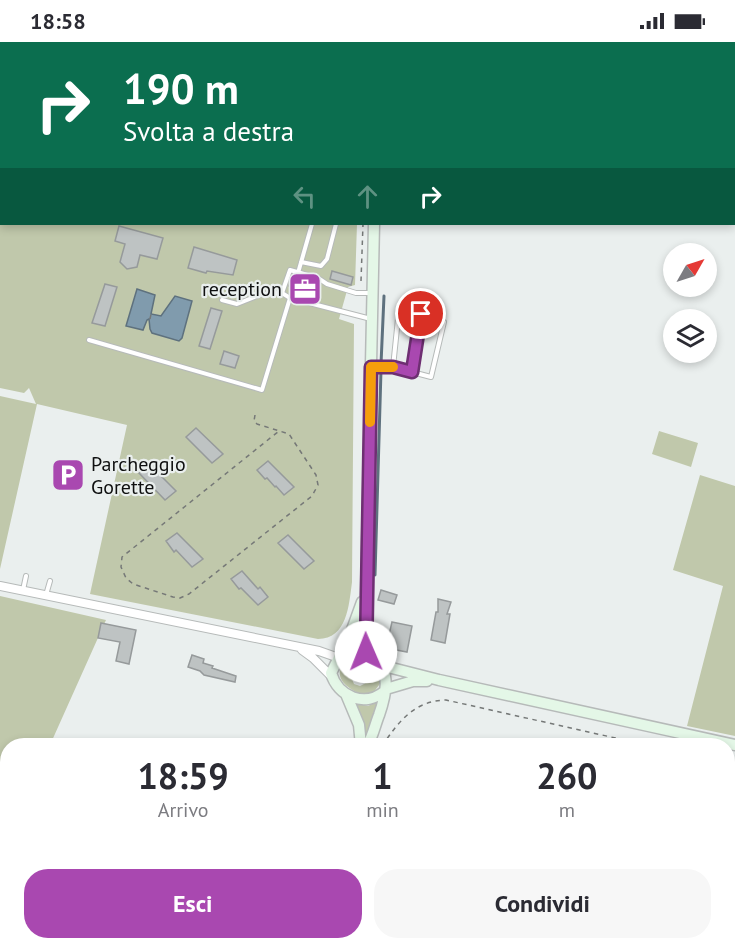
<!DOCTYPE html>
<html lang="it">
<style>
body{margin:0;font-family:"PT Sans",sans-serif;background:#f7f7f7;color:#2b2b33;height:100vh;display:flex;flex-direction:column;font-size:22px;white-space:nowrap}
*{box-sizing:border-box;margin:0}
p{font-size:20px;color:#7c7c81}
.icon{flex:none;width:33px;height:33px;fill:none;stroke:currentColor;stroke-width:2;stroke-linecap:round;stroke-linejoin:round}
.map{position:relative;flex:1;overflow:hidden}
.panel{position:absolute;left:0px;top:696px;width:735px;height:212px;display:flex;flex-direction:column;background:#fff;border-radius:24px 24px 0 0;box-shadow:0 3px 9px #0003}
.panel>*{flex:none}
.hud{position:absolute;left:0px;top:0px;width:735px;height:183px;box-shadow:0 3px 9px #0003;background:#0b6e4f;color:#fff;overflow:hidden}
.needle{width:39px;rotate:51deg}
.tools{position:absolute;left:663px;top:201px;display:grid;gap:12px}
.tools a{display:grid;place-items:center;width:54px;height:54px;border-radius:50%;background:#fff;box-shadow:0 3px 9px #0003;font-size:30px}
.pin{position:absolute;display:grid;place-items:center;width:51px;height:51px;color:#fff;margin:-26px;border:3px solid #fff;border-radius:50%;box-shadow:0 2px 6px #0007}
.me{position:absolute;width:66px;margin:-33px;rotate:359deg;stroke-linejoin:round;filter:drop-shadow(0 0 4px #0008)}
.turn{display:flex;align-items:center;gap:21px;height:126px;padding:0 24px;font-size:27px}
.turn .icon{width:78px;height:78px;stroke-width:2.5}
.turn b{display:block;font-size:42px;line-height:51px}
.lanes{display:flex;align-items:center;height:57px;padding:0 24px;background:#0003;justify-content:center;gap:30px;direction:ltr}
.lanes .off{opacity:.35}
.eta{display:flex;justify-content:space-evenly;align-items:center;height:102px;text-align:center}
.eta b{font-size:36px;font-weight:700;line-height:42px}
.primary-button{display:flex;gap:12px;margin-top:auto;padding:12px 24px}
.primary-button a{flex:1;height:69px;border-radius:24px;background:#a948b0;color:#fff;font-size:24px;font-weight:700;line-height:69px;text-align:center}
.primary-button a+a{background:#f7f7f7;color:#2b2b33}
.status{display:flex;justify-content:space-between;align-items:center;height:42px;padding:0 30px;background:#fff;direction:ltr}
.status svg{height:16px;fill:currentColor}
.map>svg:first-child{display:block}
.green{fill:#c0c8ab;fill-rule:evenodd}
.water{fill:#809bad;stroke:#5e717e;stroke-width:1.5}
.lines{fill:none;stroke-linecap:round;stroke-linejoin:round}
.stream{stroke:#5e717e;stroke-width:3}
.building{fill:#bec3c3;stroke:#969a9b;stroke-width:1.5}
.lane-casing{stroke:#b6bab9;stroke-width:6}
.street-casing{stroke:#b6bab9;stroke-width:10}
.secondary-casing{stroke:#b6bab9;stroke-width:13}
.path{stroke:#757877;stroke-width:1.5;stroke-dasharray:4.5 4.5;stroke-linecap:butt}
.lane{stroke:#fff;stroke-width:4}
.street{stroke:#fff;stroke-width:8}
.secondary{stroke:#e4f7e7;stroke-width:10}
.route-casing{stroke:#6e2f72;stroke-width:15}
.route{stroke:#a948b0;stroke-width:10}
.slow{stroke:#f59e0b;stroke-width:10}
.labels{text-anchor:middle;stroke-width:4.5;stroke-linejoin:round;paint-order:stroke}
.poi-label{font-size:20px;fill:#0e0f0f;stroke:#eaefee;text-anchor:end}
</style>
<div class="status"><b>18:58</b><svg viewBox="0 0 49 12"><path d="M0 12V9h3v3zM5 12V6h3v6zM10 12V3h3v9zM15 12V0h3v12zM26 1h20v11H26zM47 4h2v5h-2z"/></svg></div>
<div class="map">
<svg width="735" height="907" viewBox="0 0 735 907">
<rect width="100%" height="100%" fill="#eaefee"/>
<path class="green" d="M0,0H386L2,2V182H357L355,243L348,245L339,277L354,282L352,540C349,563 347,597 318,597L90,552L127,383L37,362L0,527V354L36,362L29,346L24,351L0,346Z
M659,389L698,401L691,425L652,412Z
M700,433L735,444V694L687,684L723,544L673,528Z
M0,554L106,578L50,703L8,704L7,797L0,814Z
M363,577L361,613L347,610Z
M352,621L377,626L382,639L373,651L364,655C352,647 335,641 341,625ZM360,630L365,632L367,636L366,641L360,644L354,642L352,637L356,631Z
M378,659L366,696L356,661L368,664Z
M3,810L7,811L8,900H290L288,907H0V817Z"/>
<path class="water" d="M137,247L155,253L151,272L161,274L175,254L192,259L182,296L179,299L152,291L150,287L149,277L147,278L143,288L126,284Z"/>
<g class="lines">
<path class="stream" d="M381,322L384,254
M375,533L381,328"/>
</g>
<path class="building" d="M119,184L163,196L157,217L140,213L137,225L127,227L120,220L125,202L115,199Z
M194,205L237,218L233,233L207,229L206,231L188,226Z
M332,229L353,235L351,243L330,237Z
M291,236L319,242L315,256L292,248L293,245L289,244Z
M105,242L117,245L105,284L92,281Z
M211,266L222,269L210,307L199,304Z
M224,309L239,314L235,326L220,322Z
M196,386L223,412L212,421L186,395Z
M268,419L294,445L284,453L276,444L275,445L267,436L265,437L257,428Z
M150,423L176,449L165,458L139,431Z
M177,491L203,517L192,525L176,508L174,510L166,499Z
M288,493L314,519L304,527L278,501Z
M242,529L258,547L260,545L268,555L258,563L241,546L239,547L231,537Z
M381,548L397,553L394,562L378,558Z
M438,557L451,560L447,572H450L445,601L431,598L436,570H438Z
M392,580L412,584L407,610L386,606Z
M101,581L136,588L129,622L116,619L120,600L98,596Z
M192,613L204,617L203,621L213,624L212,626L236,634L235,640L204,633L200,629L188,625Z"/>
<g class="lines">
<g class="lane-casing">
<path id="lane" d="M365,2V0
M301,220L321,224L327,217L336,182
M298,231L312,182
M371,251H356L327,242L318,236L290,228L282,251L290,256L371,277
M222,258L237,262L262,252L282,251
M89,298L262,348L290,256
M372,325H393L431,335L444,280
M393,325L399,267
M412,330L421,272
M23,548L26,534
M46,553L50,539
M12,907L15,900
M201,907L203,900
M227,907L229,900
M253,907L255,900"/>
</g>
<g class="street-casing">
<path id="street" d="M410,0L416,2
M734,92H735
M0,544L319,609L339,616
M302,608L313,616L333,636"/>
</g>
<g class="secondary-casing">
<path id="secondary" d="M402,2V0
M362,560L349,596L331,631C338,655 365,666 385,649
M341,614C388,614 393,633 379,673C375,683 373,694 367,704
M371,619L367,613L365,603L374,182
M380,623L439,638L735,703
M386,647L413,639H427
M346,652L359,683L361,704
M298,907L300,900"/>
</g>
<path class="path" d="M361,239L363,182
M150,277L151,272
M255,373L254,379L257,382L289,392L316,433L318,443L312,454L189,552L180,556L173,555L133,542L126,536L121,525L122,515L279,389
M382,704C399,679 414,659 446,658L651,704
M728,720L735,722
M628,907L630,900"/>
<use href="#lane" class="lane"/>
<use href="#street" class="street"/>
<use href="#secondary" class="secondary"/>
</g>
<g class="lines">
<g class="route-casing">
<path id="route" d="M366,610L371,325H393L412,330L421,272"/>
</g>
<use href="#route" class="route"/>
<path class="slow" d="M370,380L371,325H393"/>
</g>
<defs>
<g id="office-square" transform="scale(1.725)"><rect x="-9" y="-9" width="18" height="18" rx="4" fill="#a948b0" stroke="#eaefee"/><path d="M-6-3h4V-5.5h4V-3h4V5H-6ZM-1-4.5V-3h2v-1.5ZM-6 0V1H6V0Z" fill="#fff"/></g>
<g id="parking-square" transform="scale(1.725)"><rect x="-9" y="-9" width="18" height="18" rx="4" fill="#a948b0" stroke="#eaefee"/><path d="M-3.5-5.5H1a3.5 3.5 0 0 1 0 7H-1V5.5H-3.5ZM-1-3.4V-.6H.8a1.4 1.4 0 0 0 0-2.8Z" fill="#fff"/></g>
</defs>
<g fill-rule="evenodd">
<use href="#office-square" x="305" y="247"/>
<use href="#parking-square" x="68" y="433"/>
</g>
<g class="labels">
<g class="poi-label">
<text x="282" y="254">reception</text>
<text x="91" y="429" text-anchor="start">Parcheggio<tspan x="91" dy="23">Gorette</tspan></text>
</g>
</g>
</svg>
<div class="tools">
<a><svg class="needle" viewBox="-14 -14 28 28"><path d="M0-13l5 13h-10z" fill="#e53935"/><path d="M0 13l5-13h-10z" fill="#7c7c81"/></svg></a>
<a><svg class="icon" aria-label="layers" viewBox="0 0 24 24"><path d="M12 4l9 5-9 5-9-5zM3 14l9 5 9-5"/></svg></a>
</div>
<div class="pin" style="left:421px;top:272px;background:#d93025"><svg class="icon" aria-label="arrive" viewBox="0 0 24 24"><path d="M6 21V4h12l-3 4 3 4H6"/></svg></div>
<svg class="me" style="left:366px;top:610px" viewBox="-20 -20 40 40"><circle r="19" fill="#fff"/><path d="M0-13L10 11 0 6-10 11z" fill="#a948b0"/></svg>
<div class="hud">
<div class="turn"><svg class="icon" aria-label="right" viewBox="0 0 24 24"><path d="M7 20v-9h11M14 6l5 5-5 5"/></svg><div><b>190 m</b>Svolta a destra</div></div>
<div class="lanes"><svg class="icon off" aria-label="left" viewBox="0 0 24 24"><path d="M17 20v-9H6M10 6l-5 5 5 5"/></svg><svg class="icon off" aria-label="ahead" viewBox="0 0 24 24"><path d="M12 20V5M6 11l6-6 6 6"/></svg><svg class="icon" aria-label="right" viewBox="0 0 24 24"><path d="M7 20v-9h11M14 6l5 5-5 5"/></svg></div>
</div>
<section class="panel">
<div class="eta">
<div><b>18:59</b><p>Arrivo</p></div>
<div><b>1</b><p>min</p></div>
<div><b>260</b><p>m</p></div>
</div>
<div class="primary-button"><a>Esci</a><a>Condividi</a></div>
</section>
</div>
